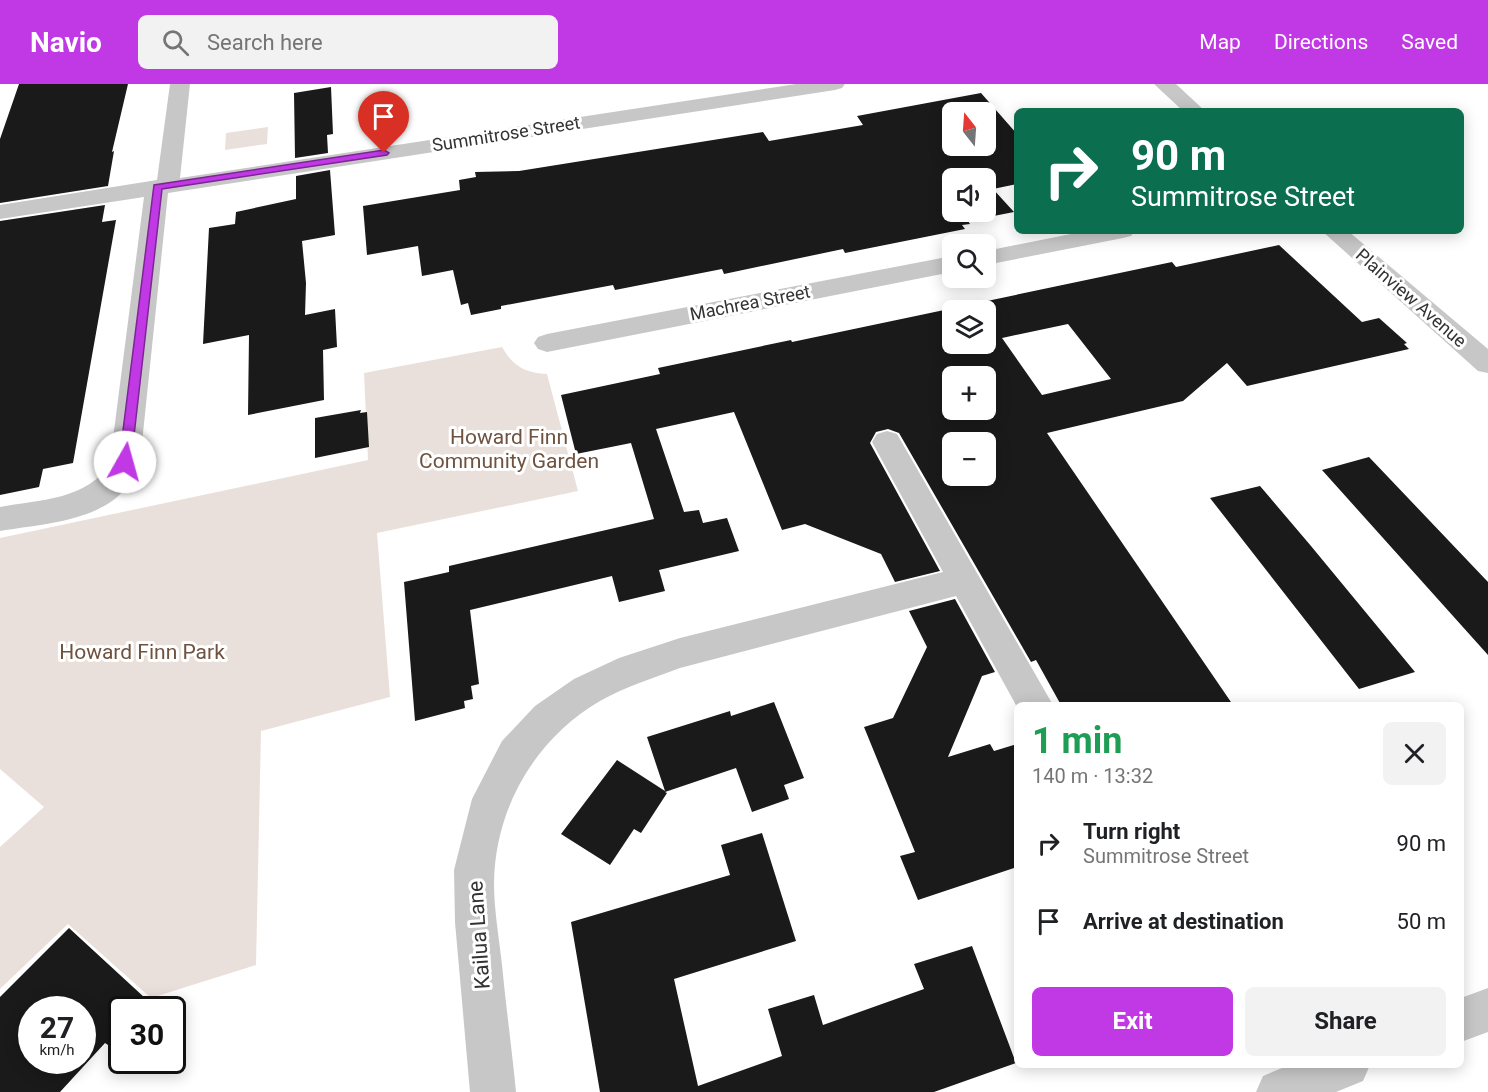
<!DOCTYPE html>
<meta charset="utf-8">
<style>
body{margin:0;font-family:Roboto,sans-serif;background:#f2f2f2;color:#202124;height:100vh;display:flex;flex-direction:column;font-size:22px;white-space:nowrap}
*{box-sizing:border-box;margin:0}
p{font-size:20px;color:#757577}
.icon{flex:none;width:33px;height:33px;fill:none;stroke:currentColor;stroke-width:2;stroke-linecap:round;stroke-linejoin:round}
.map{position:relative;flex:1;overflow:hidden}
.side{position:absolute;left:1014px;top:618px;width:450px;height:366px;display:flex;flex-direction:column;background:#fff;border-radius:9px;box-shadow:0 3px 15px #0003}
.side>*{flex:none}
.guide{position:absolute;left:1014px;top:24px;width:450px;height:126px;border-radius:9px;box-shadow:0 3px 15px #0003;background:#0b6e4f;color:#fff;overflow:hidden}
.needle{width:39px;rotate:343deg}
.buttons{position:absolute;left:942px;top:18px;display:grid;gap:12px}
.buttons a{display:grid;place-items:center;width:54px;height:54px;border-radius:9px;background:#fff;box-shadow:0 3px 15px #0003;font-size:30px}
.speed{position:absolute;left:18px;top:912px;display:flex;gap:12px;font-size:30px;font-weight:700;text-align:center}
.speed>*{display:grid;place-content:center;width:78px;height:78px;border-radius:50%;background:#fff;box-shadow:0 3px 15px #0003;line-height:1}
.speed small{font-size:15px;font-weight:400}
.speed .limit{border:3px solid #111;border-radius:9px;background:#fff;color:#111}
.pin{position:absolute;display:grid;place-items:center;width:51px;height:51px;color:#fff;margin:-62px -26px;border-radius:50% 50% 50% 0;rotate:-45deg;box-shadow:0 0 6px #0007}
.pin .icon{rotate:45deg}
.me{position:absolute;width:66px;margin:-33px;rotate:7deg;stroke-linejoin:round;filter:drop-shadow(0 0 4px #0008)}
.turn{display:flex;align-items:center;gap:21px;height:126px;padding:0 18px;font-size:27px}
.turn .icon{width:78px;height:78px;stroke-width:2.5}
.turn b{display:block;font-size:42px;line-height:51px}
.round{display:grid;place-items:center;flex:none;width:63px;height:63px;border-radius:9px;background:#f2f2f2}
.summary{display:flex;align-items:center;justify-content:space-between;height:102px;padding:0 18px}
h1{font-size:36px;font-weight:700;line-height:45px;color:#1e9e55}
.cta{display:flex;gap:12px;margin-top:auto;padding:12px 18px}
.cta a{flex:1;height:69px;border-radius:9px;background:#c039e5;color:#fff;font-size:24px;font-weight:700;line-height:69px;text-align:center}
.cta a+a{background:#f2f2f2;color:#202124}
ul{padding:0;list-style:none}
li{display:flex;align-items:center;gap:18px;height:78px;padding:0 18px}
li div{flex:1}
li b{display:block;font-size:22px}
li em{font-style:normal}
header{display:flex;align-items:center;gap:36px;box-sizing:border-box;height:84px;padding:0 30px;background:#c039e5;color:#fff}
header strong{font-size:28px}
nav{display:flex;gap:33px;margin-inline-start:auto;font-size:21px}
.search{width:420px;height:54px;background:#f2f2f2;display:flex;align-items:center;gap:15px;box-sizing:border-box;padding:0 21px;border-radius:9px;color:#757577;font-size:22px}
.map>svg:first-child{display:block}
.green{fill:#eae0db}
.building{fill:#1a1a1a;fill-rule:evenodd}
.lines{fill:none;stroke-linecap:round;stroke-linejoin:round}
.minor{fill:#c7c7c7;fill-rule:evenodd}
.route{fill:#c039e5;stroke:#7d2595;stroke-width:1.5}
.labels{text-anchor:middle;stroke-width:6;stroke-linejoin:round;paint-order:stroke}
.far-street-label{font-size:18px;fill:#333;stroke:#fff}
.park-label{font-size:21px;fill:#6f523f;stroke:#fff}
.street-label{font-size:21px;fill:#333;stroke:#fff}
</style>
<header>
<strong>Navio</strong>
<div class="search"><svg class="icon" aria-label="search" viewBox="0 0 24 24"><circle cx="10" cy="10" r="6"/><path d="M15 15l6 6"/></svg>Search here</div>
<nav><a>Map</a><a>Directions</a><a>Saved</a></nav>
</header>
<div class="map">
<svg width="1488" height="1008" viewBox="0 0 1488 1008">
<rect width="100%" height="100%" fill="#fff"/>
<path class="green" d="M268,43L267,60L225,66L226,49Z
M502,263C513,282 524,289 547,290L578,407L377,449L390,613L261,647L256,881L151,914L68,840L0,905V763L44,723L0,685V454L368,376L364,289Z"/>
<path class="building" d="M19,0H128L112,68L114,67L108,102L0,119V55Z
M331,3L333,50L327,51L328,69L295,74L294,9Z
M981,9L1017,50V100L993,105L1014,128L968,137L970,140L962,141L965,145L845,169L843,165L724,190L722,185L615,206L613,201L501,222V225L471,231L468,219L461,221L453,186L422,192L418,162L367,171L363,122L460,106L459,96L476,93L475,88L519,87L763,48L769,57L863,41L857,32ZM952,28H986V62H952ZM952,94H986V128H952Z
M330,86L335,151L302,157L306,199L305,231L335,225L337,263L323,266L324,316L248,331L249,251L203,260L209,144L235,140L236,128L296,115V92Z
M105,121L102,138L116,136L73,379L43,385L39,403L0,411V137Z
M1279,161L1362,238L1379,234L1407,259L1404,260L1409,265L1247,302L1227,279L1183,317L1047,349L1233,621H1061L1036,576L1031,578L899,349L888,345L876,348L870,359L940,487L895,498L881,470L805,440L782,446L734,328L656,345L684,428L699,426L703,439L727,434L739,467L659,486L665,507L619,518L612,492L470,526L479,600L471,602L473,615L464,617L465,624L415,637L404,498L449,488V482L654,435L631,359L576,370L561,311L660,290L658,284L791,256L792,258L1172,178L1176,183ZM952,226H986V260H952ZM1068,240L1111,295L1042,311L1002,254ZM952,292H986V326H952ZM952,358H986V392H952Z
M361,326L360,329L367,328L369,363L315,374V334Z
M1369,373L1488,498V571L1322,386Z
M1260,402L1311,462L1415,588L1359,605L1210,414Z
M955,515L995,588L982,592L948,673L990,660L994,667L1017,660V783L918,816L900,772L915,768L864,643L893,634L927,563L909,527Z
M774,618L804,694L784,701L789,715L752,728L736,684L665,708L667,709L641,749L634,745L610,781L561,750L617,676L665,707L647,653L730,627L731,632Z
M762,749L796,857L674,895L698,1002L782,972L768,925L814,911L823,941L924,905L914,880L972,862L1016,979L934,1008H600L571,838L730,791L721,761Z
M69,844L145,914L133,926H122V946L108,961L105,959L60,1008H0V913ZM32,926H82V976H32Z"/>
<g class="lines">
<path class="minor" d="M170,0H190L180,94L796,0H845L842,4L835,6L168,109L140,378C136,386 132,396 127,403C99,438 41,440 0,447V423C37,416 90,416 110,378L144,113L0,135V121L157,96Z
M1154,0H1176L1205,27H1183Z
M1086,147H1135L1131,152L1123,154L986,181V167Z
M1322,147H1348L1488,265V289L1478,287Z
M952,172V188L547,268L538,265L534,259L538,253L547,250Z
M887,347L897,350L1053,621L1017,623L956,512L680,584C653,594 625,603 600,617C535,655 495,724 494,799C494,826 499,853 502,881C506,923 512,966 516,1008H470L455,838L454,786L472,715L502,657L535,622L574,595L619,574L680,554L943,488L872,358L877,350Z
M1488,904V948L1461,958V914Z
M1289,981H1370L1363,997L1336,1008H1256L1263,992Z"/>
</g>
<path class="route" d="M384,66L389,69L387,71L162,105L131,378L129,381H121L119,378L154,101Z"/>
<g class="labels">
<g class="far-street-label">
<text transform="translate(506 50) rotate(-9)" y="6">Summitrose Street</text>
<text transform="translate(1411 214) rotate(41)" y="6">Plainview Avenue</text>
<text transform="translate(750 219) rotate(-11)" y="6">Machrea Street</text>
</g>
<g class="park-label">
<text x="509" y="360">Howard Finn<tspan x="509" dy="24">Community Garden</tspan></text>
<text x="142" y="575">Howard Finn Park</text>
</g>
<g class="street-label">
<text transform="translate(479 851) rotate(-94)" y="7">Kailua Lane</text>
</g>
</g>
</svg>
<div class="buttons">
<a><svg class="needle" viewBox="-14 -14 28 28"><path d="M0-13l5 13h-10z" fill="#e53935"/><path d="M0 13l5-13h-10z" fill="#757577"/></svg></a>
<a><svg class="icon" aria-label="sound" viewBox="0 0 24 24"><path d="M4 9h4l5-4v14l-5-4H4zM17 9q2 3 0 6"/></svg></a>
<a><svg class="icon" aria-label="search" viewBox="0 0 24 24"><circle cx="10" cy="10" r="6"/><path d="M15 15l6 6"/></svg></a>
<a><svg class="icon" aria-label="layers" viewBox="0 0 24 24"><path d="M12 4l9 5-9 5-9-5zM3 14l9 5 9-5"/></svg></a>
<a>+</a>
<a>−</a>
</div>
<div class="speed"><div>27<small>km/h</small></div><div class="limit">30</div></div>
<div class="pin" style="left:384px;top:69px;background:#d93025"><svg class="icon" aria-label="arrive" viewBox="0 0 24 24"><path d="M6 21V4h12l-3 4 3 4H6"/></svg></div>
<svg class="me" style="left:125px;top:378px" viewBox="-20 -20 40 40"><circle r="19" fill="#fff"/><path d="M0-13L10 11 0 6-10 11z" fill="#c039e5"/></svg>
<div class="guide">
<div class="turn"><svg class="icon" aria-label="right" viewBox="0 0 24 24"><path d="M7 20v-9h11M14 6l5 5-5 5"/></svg><div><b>90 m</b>Summitrose Street</div></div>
</div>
<section class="side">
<div class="summary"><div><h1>1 min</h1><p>140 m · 13:32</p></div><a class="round"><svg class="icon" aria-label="close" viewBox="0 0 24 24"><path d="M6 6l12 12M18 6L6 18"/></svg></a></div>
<ul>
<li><svg class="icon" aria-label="right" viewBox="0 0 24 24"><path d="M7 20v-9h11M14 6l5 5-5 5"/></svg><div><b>Turn right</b><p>Summitrose Street</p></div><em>90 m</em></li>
<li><svg class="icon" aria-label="arrive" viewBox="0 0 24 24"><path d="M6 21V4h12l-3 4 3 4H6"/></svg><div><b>Arrive at destination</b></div><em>50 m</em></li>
</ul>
<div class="cta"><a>Exit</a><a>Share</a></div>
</section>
</div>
